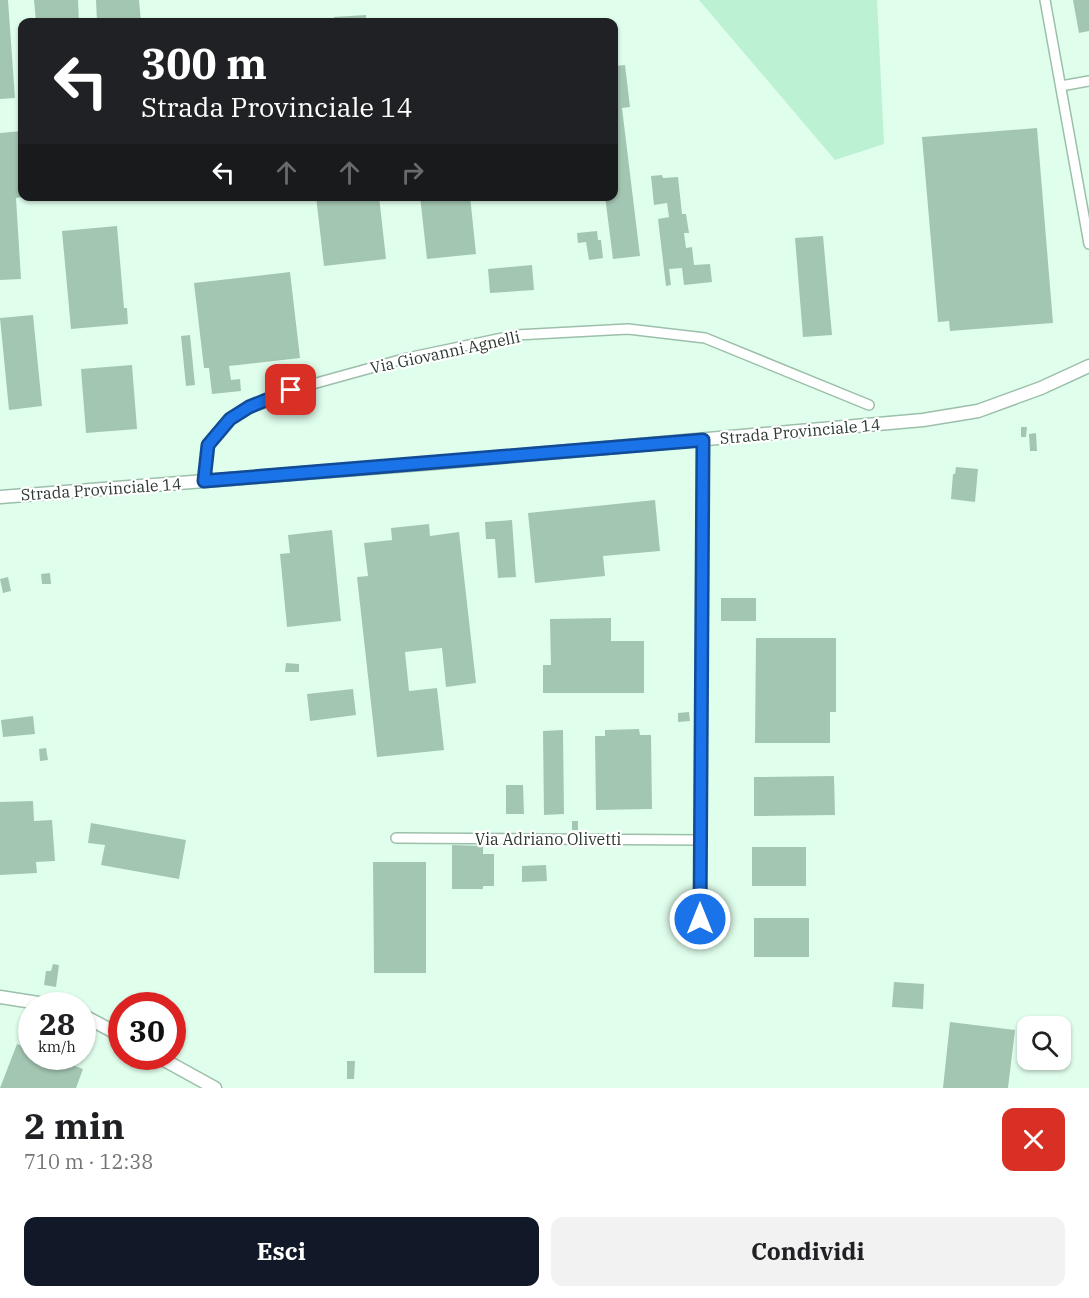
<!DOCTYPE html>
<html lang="it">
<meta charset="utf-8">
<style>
body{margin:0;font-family:"IBM Plex Serif",serif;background:#f2f2f2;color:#202124;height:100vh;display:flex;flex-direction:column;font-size:22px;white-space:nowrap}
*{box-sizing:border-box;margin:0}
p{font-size:20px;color:#757577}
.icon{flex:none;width:33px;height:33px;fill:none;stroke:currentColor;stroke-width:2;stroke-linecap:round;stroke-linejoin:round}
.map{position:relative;height:1088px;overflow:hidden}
.details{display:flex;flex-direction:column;background:#fff;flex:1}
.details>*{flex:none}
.banner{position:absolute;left:18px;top:18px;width:600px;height:183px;border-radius:12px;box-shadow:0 2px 4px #0004;background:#202124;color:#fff;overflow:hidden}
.tools{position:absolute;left:1017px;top:1016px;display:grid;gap:12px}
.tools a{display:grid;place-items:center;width:54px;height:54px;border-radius:12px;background:#fff;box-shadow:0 2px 4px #0004;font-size:30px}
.speed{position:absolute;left:18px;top:992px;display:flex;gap:12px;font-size:30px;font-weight:700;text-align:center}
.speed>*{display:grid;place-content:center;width:78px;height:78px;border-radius:50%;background:#fff;box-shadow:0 2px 4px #0004;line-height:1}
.speed small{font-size:15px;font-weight:400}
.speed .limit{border:9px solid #d22;background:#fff;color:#111}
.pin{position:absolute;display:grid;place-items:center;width:51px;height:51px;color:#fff;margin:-26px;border-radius:12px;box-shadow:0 3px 9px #0006}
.me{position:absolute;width:66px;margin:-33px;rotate:0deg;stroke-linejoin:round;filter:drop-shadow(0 0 4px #0008)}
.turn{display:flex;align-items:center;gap:21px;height:126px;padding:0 24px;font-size:27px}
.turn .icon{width:78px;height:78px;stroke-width:2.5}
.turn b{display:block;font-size:42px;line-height:51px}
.lanes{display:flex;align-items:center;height:57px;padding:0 24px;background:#0003;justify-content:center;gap:30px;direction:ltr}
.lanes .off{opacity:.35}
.round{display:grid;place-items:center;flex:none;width:63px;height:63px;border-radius:12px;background:#f2f2f2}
.overview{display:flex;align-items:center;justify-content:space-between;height:102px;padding:0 24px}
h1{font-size:36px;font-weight:700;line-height:45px}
.primary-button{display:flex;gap:12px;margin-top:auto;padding:12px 24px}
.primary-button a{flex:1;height:69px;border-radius:12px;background:#111827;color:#fff;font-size:24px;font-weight:700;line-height:69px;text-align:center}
.primary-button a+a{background:#f2f2f2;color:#202124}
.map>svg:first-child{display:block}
.green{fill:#bdf1d3}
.building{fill:#a3c6b2}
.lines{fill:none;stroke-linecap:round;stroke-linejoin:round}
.minor-casing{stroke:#9cbfaa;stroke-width:12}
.tertiary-casing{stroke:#9cbfaa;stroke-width:15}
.minor{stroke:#fff;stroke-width:9}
.tertiary{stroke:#fff;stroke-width:12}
.route-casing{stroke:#114b97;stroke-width:15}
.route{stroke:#1a73e8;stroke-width:10}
.labels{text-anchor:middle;stroke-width:4.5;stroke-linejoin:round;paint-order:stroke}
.street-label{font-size:16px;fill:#2c3a32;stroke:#fff}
</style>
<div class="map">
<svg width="1089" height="1088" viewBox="0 0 1089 1088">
<rect width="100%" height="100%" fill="#e0feec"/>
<path class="green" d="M699,0H877L884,144L835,160Z"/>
<path class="building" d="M0,0H8L15,98L0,99Z
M34,0H78L79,22H36Z
M96,0H139L141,22H97Z
M1073,0H1089V31L1079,33Z
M366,15V22H335L334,17Z
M444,18V22H420V21Z
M625,65L630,107L622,108L640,256L613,259L605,196H614V66Z
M1037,128L1053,323L950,331L949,321L938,322L922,137Z
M22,131V197L16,198L21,279L0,280V133Z
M662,175L663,178L678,177L682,214H686L689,233H684L686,248L692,247L694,265L710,264L712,282L684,285L682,268L669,269L671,285L666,286L658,219L669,217L667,203L654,205L651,176Z
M316,196H379L386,259L324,266Z
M420,196H470L476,254L427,259Z
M117,226L124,308H127L128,324L71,329L62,231Z
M597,231L598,240H601L603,258L589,260L586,242L578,243L577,233Z
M823,236L832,335L803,337L795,238Z
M532,265L534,290L490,293L488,269Z
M290,272L300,358L229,366L231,380L240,379L241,391L212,394L209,368H204L194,283Z
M33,315L42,406L9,410L0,318Z
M190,335L195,385L186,386L181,336Z
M132,365L137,429L86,433L81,369Z
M1021,427H1027L1026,437H1021Z
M1036,433L1037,451H1030L1029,434Z
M956,467L978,469L975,502L951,499L953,474H955Z
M655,500L660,551L603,556L605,576L535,583L528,513Z
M512,520L516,577L498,578L495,539H486L485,522Z
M429,524L430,536L459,532L476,683L446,687L442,648L405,652L409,691L437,688L444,750L377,757L357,577L368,576L364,543L392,540L391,528Z
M332,530L341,621L287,627L280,554L290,553L288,535Z
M50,573L51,584H42L41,574Z
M8,577L11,591L3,593L0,579Z
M721,598H756V621H721Z
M611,618V641H644V693H543V665H551L550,619Z
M756,638H836V712H830V743H755Z
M286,663L299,664V672H285Z
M353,689L356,715L310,721L307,694Z
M689,712L690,721L678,722V713Z
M33,716L35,734L3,737L1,720Z
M639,729L640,735H651L652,809L596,810L595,736H605V730Z
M563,730L564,814L544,815L543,731Z
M46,748L48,760L40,761L39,749Z
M834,776L835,815L754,816V777Z
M506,785H523L524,814H506Z
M33,801L34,821L52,820L55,861L36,862L37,873L0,875V802Z
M572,821H578V830H572Z
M91,823L186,840L179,879L101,865L105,845L88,843Z
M452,845L483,846V854H494V886H483V889H452Z
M752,847H806V886H752Z
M373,862H426V973H374Z
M546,865L547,881L522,882V866Z
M754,918H809V957H754Z
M53,964L59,965L56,987L44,985L46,971H51Z
M894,982L924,984L923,1009L892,1007Z
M950,1022L1015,1030L1008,1088H943Z
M17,1044L32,1050V1056H48L83,1069L76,1088H0Z
M347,1061H355L354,1079H347Z"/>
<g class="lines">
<g class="minor-casing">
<path id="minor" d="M1045,0L1089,244
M1061,86L1089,81
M204,481L208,445L230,419L249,407L291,390L407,358L516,335L628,329L705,338L869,405
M396,838L701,840
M700,919L703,439"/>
</g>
<g class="tertiary-casing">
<path id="tertiary" d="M0,497L434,463L923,420L978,411L1041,388L1089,366
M0,997L51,1005
M82,1015L122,1036
M157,1056L215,1088"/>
</g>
<use href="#minor" class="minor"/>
<use href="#tertiary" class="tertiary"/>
</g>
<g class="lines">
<g class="route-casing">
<path id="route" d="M291,390L249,407L230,419L208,445L204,481L703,440L700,919"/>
</g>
<use href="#route" class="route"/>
</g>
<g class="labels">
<g class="street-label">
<text transform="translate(445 352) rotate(-12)" y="6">Via Giovanni Agnelli</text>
<text transform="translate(800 431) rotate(-5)" y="6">Strada Provinciale 14</text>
<text transform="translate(101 489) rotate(-4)" y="6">Strada Provinciale 14</text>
<text x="548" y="845">Via Adriano Olivetti</text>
</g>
</g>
</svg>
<div class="tools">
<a><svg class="icon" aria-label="search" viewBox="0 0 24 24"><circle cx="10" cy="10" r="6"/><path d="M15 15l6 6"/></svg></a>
</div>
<div class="speed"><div>28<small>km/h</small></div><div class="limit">30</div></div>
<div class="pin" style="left:291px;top:390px;background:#d93025"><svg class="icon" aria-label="arrive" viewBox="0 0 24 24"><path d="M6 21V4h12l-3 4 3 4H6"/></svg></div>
<svg class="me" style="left:700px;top:919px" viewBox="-20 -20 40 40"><circle r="17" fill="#1a73e8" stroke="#fff" stroke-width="3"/><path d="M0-11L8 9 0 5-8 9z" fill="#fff"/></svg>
<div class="banner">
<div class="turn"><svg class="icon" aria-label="left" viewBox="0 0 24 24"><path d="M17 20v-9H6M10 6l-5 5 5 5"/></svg><div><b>300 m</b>Strada Provinciale 14</div></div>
<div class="lanes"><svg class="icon" aria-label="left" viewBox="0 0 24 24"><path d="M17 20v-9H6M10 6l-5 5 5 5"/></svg><svg class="icon off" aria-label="ahead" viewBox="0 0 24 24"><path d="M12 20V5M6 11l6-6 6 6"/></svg><svg class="icon off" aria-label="ahead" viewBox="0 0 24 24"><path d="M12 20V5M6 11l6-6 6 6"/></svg><svg class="icon off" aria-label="right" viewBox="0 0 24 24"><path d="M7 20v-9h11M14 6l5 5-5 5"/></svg></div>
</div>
</div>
<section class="details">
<div class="overview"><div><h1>2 min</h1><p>710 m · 12:38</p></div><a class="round" style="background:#d93025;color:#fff"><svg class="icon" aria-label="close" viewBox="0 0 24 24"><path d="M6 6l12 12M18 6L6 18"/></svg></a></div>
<div class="primary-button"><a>Esci</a><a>Condividi</a></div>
</section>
